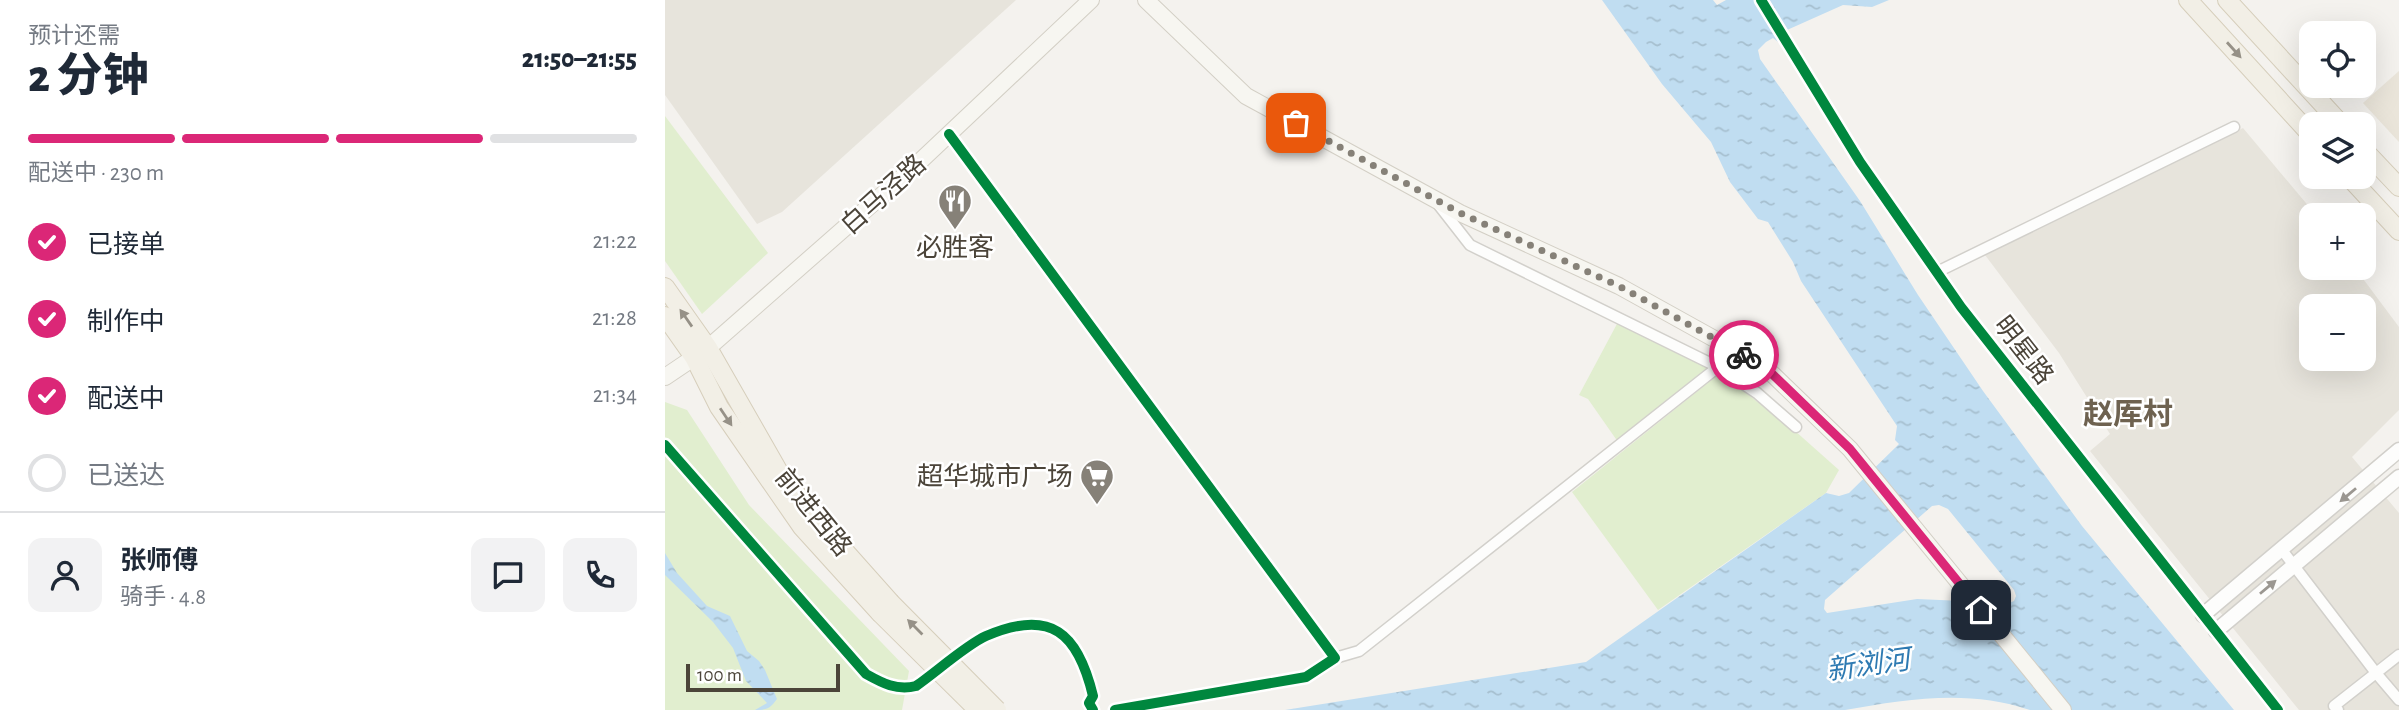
<!DOCTYPE html>
<html lang="zh">
<meta charset="utf-8">
<style>
body{margin:0;font-family:"Alegreya Sans","Noto Sans SC",sans-serif;background:#f2f2f3;color:#1f2937;height:100vh;display:flex;flex-direction:column;font-size:26px;white-space:nowrap}
*{box-sizing:border-box;margin:0}
p{font-size:23px;color:#747a83}
.icon{flex:none;width:38px;height:38px;fill:none;stroke:currentColor;stroke-width:2;stroke-linecap:round;stroke-linejoin:round}
.map{position:relative;flex:1;overflow:hidden}
.sheet{display:flex;flex-direction:column;background:#fff;width:665px}
.sheet>*{flex:none}
.buttons{position:absolute;left:1634px;top:21px;display:grid;gap:14px}
.buttons a{display:grid;place-items:center;width:77px;height:77px;border-radius:14px;background:#fff;box-shadow:0 7px 28px #0002;font-size:35px}
.scale{position:absolute;left:21px;bottom:18px;width:154px;box-sizing:border-box;padding-left:7px;border:4px solid #4b4439;border-top:0;font-size:19px;line-height:24px;white-space:nowrap;color:#4b4439;-webkit-text-stroke:5px #fff;paint-order:stroke}
.pin{position:absolute;display:grid;place-items:center;width:60px;height:60px;color:#fff;margin:-30px;border-radius:14px;box-shadow:0 4px 10px #0006}
.courier{position:absolute;display:grid;place-items:center;width:70px;height:70px;margin:-35px;border:5px solid #db2777;border-radius:50%;background:#fff;color:#222;box-shadow:0 2px 9px #0007}
.headline em{font-style:normal;font-weight:800}
.headline div{display:flex;flex-direction:column-reverse}
.headline{display:flex;align-items:center;justify-content:space-between;height:119px;padding:0 28px}
h1{font-size:46px;font-weight:800;line-height:52px}
.bar{display:grid;grid-template-columns:repeat(4,1fr);gap:10px 7px;align-content:center;height:84px;padding:0 28px}
.bar i{height:9px;border-radius:5px;background:#e0e1e3}
.bar .current{background:#db2777}
.bar p{grid-column:span 4}
.line{display:flex;align-items:center;gap:18px;padding:0 28px;border-top:2px solid #e0e1e3}
.line div{flex:1}
.round{display:grid;place-items:center;flex:none;width:74px;height:74px;border-radius:14px;background:#f2f2f3}
ol{padding:0 28px;list-style:none}
li{display:flex;align-items:center;gap:21px;height:77px}
li p{margin-inline-start:auto}
li .icon{padding:7px;border-radius:50%;background:#db2777;color:#fff;stroke-width:4}
li:last-child{color:#747a83}
li i{width:38px;height:38px;border:4px solid #e0e1e3;border-radius:50%}
main{display:flex;flex:1;min-height:0}
.map>svg:first-child{display:block}
.residential{fill:#e7e4dc;fill-rule:evenodd}
.education{fill:#eae5da}
.green{fill:#e1eecf}
.water{fill:url(#water-ripples);fill-rule:evenodd}
.lines{fill:none;stroke-linecap:round;stroke-linejoin:round}
.minor-casing{stroke:#d2d0cb;stroke-width:13}
.tertiary-casing{stroke:#d2d0cb;stroke-width:17}
.secondary-casing{stroke:#d3cfc5;stroke-width:18}
.primary-casing{stroke:#d6cebb;stroke-width:20}
.minor{stroke:#fdfdfc;stroke-width:10}
.tertiary{stroke:#fdfdfc;stroke-width:14}
.secondary{stroke:#f7f6f1;stroke-width:16}
.primary{stroke:#f2efe6;stroke-width:18}
.primary-bridge-casing{stroke:#d6cebb;stroke-width:20;stroke-linecap:butt}
.primary-bridge{stroke:#f2efe6;stroke-width:18}
.cycleway-casing{stroke:#fff;stroke-width:15}
.cycleway{stroke:#00873e;stroke-width:10}
.oneway{fill:#969187}
.oneway2{fill:#9b9791}
.done{stroke:#868178;stroke-width:7;stroke-dasharray:0 12.6}
.route{stroke:#db2777;stroke-width:9}
.labels{text-anchor:middle;stroke-width:5;stroke-linejoin:round;paint-order:stroke}
.street-label{font-size:26px;fill:#4b4439;stroke:#fff}
.poi-label{font-size:26px;fill:#4b4439;stroke:#fff}
.water-label{font-size:28px;font-style:italic;fill:#2e7ab2;stroke:#fff}
.quarter-label{font-size:30px;font-weight:bold;fill:#6e6250;stroke:#fff}
</style>
<main>
<section class="sheet">
<div class="headline"><div><h1>2 分钟</h1><p>预计还需</p></div><em>21:50–21:55</em></div>
<div class="bar"><i class="current"></i><i class="current"></i><i class="current"></i><i></i><p>配送中 · 230 m</p></div>
<ol>
<li><svg class="icon" aria-label="check" viewBox="0 0 24 24"><path d="M5 12l5 5 9-10"/></svg>已接单<p>21:22</p></li>
<li><svg class="icon" aria-label="check" viewBox="0 0 24 24"><path d="M5 12l5 5 9-10"/></svg>制作中<p>21:28</p></li>
<li><svg class="icon" aria-label="check" viewBox="0 0 24 24"><path d="M5 12l5 5 9-10"/></svg>配送中<p>21:34</p></li>
<li><i></i>已送达</li>
</ol>
<div class="line" style="height:126px"><a class="round"><svg class="icon" aria-label="person" viewBox="0 0 24 24"><circle cx="12" cy="8" r="4"/><path d="M4 21q1-7 8-7t8 7"/></svg></a><div><b>张师傅</b><p>骑手 · 4.8</p></div><a class="round"><svg class="icon" aria-label="chat" viewBox="0 0 24 24"><path d="M4 5h16v11H9l-5 4z"/></svg></a><a class="round"><svg class="icon" aria-label="phone" viewBox="0 0 24 24"><path d="M5 4h4l2 5-3 2q2 4 5 5l2-3 5 2v4C11 20 4 13 5 4z"/></svg></a></div>
</section>
<div class="map">
<svg width="1734" height="710" viewBox="0 0 1734 710">
<defs>
<pattern id="water-ripples" width="26" height="14" patternUnits="userSpaceOnUse" patternTransform="scale(1.75)"><rect width="26" height="14" fill="#c0ddf1"/><path d="M2 4q2-2 4 0t4 0M15 11q2-2 4 0t4 0" fill="none" stroke="#a6bfcf"/></pattern>
</defs>
<rect width="100%" height="100%" fill="#f4f2ee"/>
<!-- residential -->
<g class="residential">
<polygon points="0,0 351,0 117,212 92,224 0,95"/>
<path d="M1578 128 1651 215H1647V268H1690L1734 327V410L1687 457 1734 513V710H1634L1425 451 1445 434 1394 353 1320 255ZM1647 306H1699V359H1647Z"/>
</g>
<!-- education -->
<polygon class="education" points="1734,71 1734,142 1698,103"/>
<!-- green -->
<g class="green">
<polygon points="0,116 103,253 37,314 0,261"/>
<polygon points="953,322 1045,367 953,442 923,399 914,395"/>
<polygon points="1055,373 1129,430 1174,470 1161,493 993,610 907,492"/>
<polygon points="0,402 22,410 84,505 244,671 237,710 0,710"/>
</g>
<!-- water -->
<g class="water">
<path d="M937 0H1048L1052 5 1061 0H1090L1117 45 1108 38 1101 42 1093 50 1095 59 1195 201 1253 295 1318 391 1417 526 1569 710H1365C1303 689 1243 699 1180 710H620L921 662 1161 493 1174 496 1184 493 1234 444 1230 440 1232 426 1136 281 1128 262 1103 222 1093 219 1065 182 1046 142 997 84ZM1274 505 1283 509 1349 590 1351 596 1349 601 1344 603 1252 599 1162 613 1159 609 1160 600 1267 506Z"/>
<polygon points="1104,0 1224,0 1207,7 1178,5 1122,30"/>
<path d="M0 553 12 573 42 606 65 616 82 651 94 661 100 670 112 699C105 709 101 710 90 710L102 703 81 681 68 648 48 622 0 575Z"/>
</g>
<g class="lines">
<!-- minor casing -->
<g class="minor-casing">
<g id="minor">
<polyline points="1096,0 1195,162 1296,307 1613,710"/>
<polyline points="284,134 670,658 641,677 450,710"/>
<polyline points="773,204 805,245 1053,367 1092,393 1131,427"/>
<polyline points="1272,272 1569,127"/>
<path d="M0 445 201 674C217 683 232 691 251 686 270 673 301 645 321 636 386 608 413 633 428 696L424 703 428 710"/>
<polyline points="1617,550 1711,673 1734,700"/>
<polyline points="670,658 694,651 1053,367"/>
<polyline points="1673,710 1669,706 1734,655"/>
</g>
</g>
<!-- tertiary casing -->
<g class="tertiary-casing">
<g id="tertiary">
<polyline points="1538,615 1734,450"/>
<polyline points="1551,631 1734,477"/>
</g>
</g>
<!-- secondary casing -->
<g class="secondary-casing">
<g id="secondary">
<polyline points="481,0 581,96 795,213 954,286 1100,367 1185,449 1398,710"/>
<polyline points="0,377 43,348 249,167 426,0"/>
</g>
</g>
<!-- primary casing -->
<g class="primary-casing">
<g id="primary">
<polyline points="1523,0 1647,136"/>
<polyline points="1562,0 1676,124"/>
<polyline points="1699,150 1734,187"/>
<polyline points="1684,177 1734,231"/>
<polyline points="0,287 43,348 115,474 160,529 225,602"/>
<polyline points="0,316 29,357 54,407 137,527 215,613"/>
</g>
</g>
<!-- minor -->
<use href="#minor" class="minor"/>
<!-- tertiary -->
<use href="#tertiary" class="tertiary"/>
<!-- secondary -->
<use href="#secondary" class="secondary"/>
<!-- primary -->
<use href="#primary" class="primary"/>
<!-- primary-bridge casing -->
<g class="primary-bridge-casing">
<g id="primary-bridge">
<polyline points="225,602 332,710"/>
<polyline points="215,613 313,710"/>
</g>
</g>
<!-- primary-bridge -->
<use href="#primary-bridge" class="primary-bridge"/>
<!-- cycleway casing -->
<g class="cycleway-casing">
<g id="cycleway">
<polyline points="1096,0 1195,162 1296,307 1613,710"/>
<polyline points="284,134 670,658 641,677 450,710"/>
<path d="M0 445 201 674C217 683 232 691 251 686 270 673 301 645 321 636 386 608 413 633 428 696L424 703 428 710"/>
</g>
</g>
<!-- cycleway -->
<use href="#cycleway" class="cycleway"/>
</g>
<!-- one-way arrows -->
<defs><path id="oneway-solid" d="M-6-.8H1V-3.2L6.5 0L1 3.2V.8H-6Z" transform="scale(1.75)"/></defs>
<g class="oneway">
<use href="#oneway-solid" transform="translate(1569 50) rotate(48)"/>
<use href="#oneway-solid" transform="translate(21 318) rotate(-125)"/>
<use href="#oneway-solid" transform="translate(61 417) rotate(56)"/>
<use href="#oneway-solid" transform="translate(250 627) rotate(-135)"/>
</g>
<g class="oneway2">
<use href="#oneway-solid" transform="translate(1683 495) rotate(140)"/>
<use href="#oneway-solid" transform="translate(1603 587) rotate(-40)"/>
</g>
<g class="lines">
<!-- done -->
<polyline class="done" points="631,123 795,213 954,286 1079,355"/>
<!-- route -->
<polyline class="route" points="1079,355 1100,367 1185,449 1316,610"/>
</g>
<!-- icons -->
<defs>
<g id="restaurant-pin" transform="scale(1.75)"><path d="M0 17L-7.5 6A9.5 9.5 0 1 1 7.5 6Z" fill="#868178" stroke="#fff"/><path d="M-5-6h1v4h1v-4h1v4h1v-4h1v5L-1.5 .5V6h-2V.5L-5-1ZM5-6V6H3V1.5H1.5Q1.5-4 5-6Z" fill="#fff"/></g>
<g id="supermarket-pin" transform="scale(1.75)"><path d="M0 17L-7.5 6A9.5 9.5 0 1 1 7.5 6Z" fill="#868178" stroke="#fff"/><path d="M-6-5.5h2.5l.6 2H6L4.5 2H-2.5L-4.4-4H-6ZM-1.5 3.2a1.3 1.3 0 1 0 .1 0ZM3 3.2a1.3 1.3 0 1 0 .1 0Z" fill="#fff"/></g>
</defs>
<g fill-rule="evenodd">
<use href="#restaurant-pin" x="290" y="201"/>
<use href="#supermarket-pin" x="432" y="476"/>
</g>
<g class="labels">
<!-- street labels -->
<g class="street-label">
<text transform="translate(218 194) rotate(-42)" y="9">白马泾路</text>
<text transform="translate(1359 350) rotate(52)" y="9">明星路</text>
<text transform="translate(149 512) rotate(51)" y="9">前进西路</text>
</g>
<!-- poi labels -->
<g class="poi-label">
<text x="290" y="256">必胜客</text>
<text x="408" y="485" text-anchor="end">超华城市广场</text>
</g>
<!-- water labels -->
<g class="water-label">
<text transform="translate(1203 664) rotate(-8)" y="10">新浏河</text>
</g>
<!-- quarter labels -->
<g class="quarter-label">
<text x="1463" y="424">赵厍村</text>
</g>
</g>
</svg>
<div class="buttons">
<a><svg class="icon" aria-label="locate" viewBox="0 0 24 24"><circle cx="12" cy="12" r="6"/><path d="M12 2v4M12 18v4M2 12h4M18 12h4"/></svg></a>
<a><svg class="icon" aria-label="layers" viewBox="0 0 24 24"><path d="M12 4l9 5-9 5-9-5zM3 14l9 5 9-5"/></svg></a>
<a>+</a>
<a>−</a>
</div>
<div class="scale">100 m</div>
<div class="pin" style="left:631px;top:123px;background:#ea580c"><svg class="icon" aria-label="bag" viewBox="0 0 24 24"><path d="M5 8h14l-1 12H6zM9 8a3 3 0 0 1 6 0"/></svg></div>
<div class="pin" style="left:1316px;top:610px;background:#1f2937"><svg class="icon" aria-label="home" viewBox="0 0 24 24"><path d="M3 11l9-7 9 7M6 9v11h12V9"/></svg></div>
<div class="courier" style="left:1079px;top:355px"><svg class="icon" aria-label="bike" viewBox="0 0 24 24"><circle cx="6" cy="16" r="4"/><circle cx="18" cy="16" r="4"/><path d="M6 16l4-8h5l3 8M10 8l3 8H6M13 5h3"/></svg></div>
</div>
</main>
